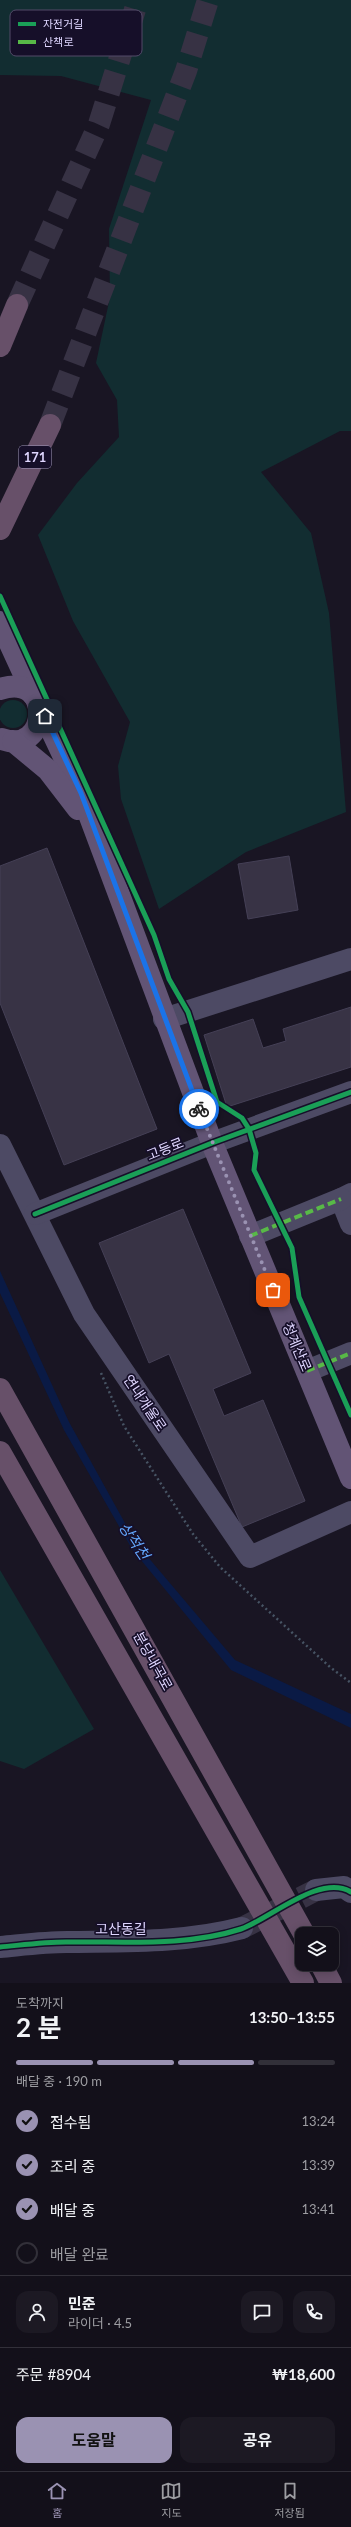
<!DOCTYPE html>
<html lang="ko">
<meta charset="utf-8">
<style>
body{margin:0;font-family:Lato,"Noto Sans KR",sans-serif;background:#1c1923;color:#f1f3f6;height:100vh;display:flex;flex-direction:column;font-size:15px;white-space:nowrap}
*{box-sizing:border-box;margin:0}
p{font-size:13px;color:#9d9da2}
.icon{flex:none;width:22px;height:22px;fill:none;stroke:currentColor;stroke-width:2;stroke-linecap:round;stroke-linejoin:round}
.map{position:relative;height:1983px;overflow:hidden}
.drawer{display:flex;flex-direction:column;background:#13101a;flex:1}
.drawer>*{flex:none}
.tools{position:absolute;left:295px;top:1927px;display:grid;gap:8px}
.tools a{display:grid;place-items:center;width:44px;height:44px;border-radius:8px;background:#13101a;box-shadow:0 2px 10px #0003,0 0 0 1px #323039;font-size:20px}
.pin{position:absolute;display:grid;place-items:center;width:34px;height:34px;color:#fff;margin:-17px;border-radius:8px;box-shadow:0 2px 6px #0006}
.courier{position:absolute;display:grid;place-items:center;width:40px;height:40px;margin:-20px;border:3px solid #1a73e8;border-radius:50%;background:#fff;color:#222;box-shadow:0 1px 5px #0007}
.overview em{font-style:normal;font-weight:700}
.overview div{display:flex;flex-direction:column-reverse}
.overview{display:flex;align-items:center;justify-content:space-between;height:68px;padding:0 16px}
h1{font-size:26px;font-weight:700;line-height:30px}
.bar{display:grid;grid-template-columns:repeat(4,1fr);gap:6px 4px;align-content:center;height:48px;padding:0 16px}
.bar i{height:5px;border-radius:3px;background:#323039}
.bar .current{background:#9a92b2}
.bar p{grid-column:span 4}
.line{display:flex;align-items:center;gap:10px;padding:0 16px;border-top:1px solid #323039}
.line div{flex:1}
.round{display:grid;place-items:center;flex:none;width:42px;height:42px;border-radius:12px;background:#1c1923}
ol{padding:0 16px;list-style:none}
li{display:flex;align-items:center;gap:12px;height:44px}
li p{margin-inline-start:auto}
li .icon{padding:4px;border-radius:50%;background:#9a92b2;color:#111;stroke-width:4}
li:last-child{color:#9d9da2}
li i{width:22px;height:22px;border:2px solid #323039;border-radius:50%}
.primary-button{display:flex;gap:8px;margin-top:auto;padding:8px 16px}
.primary-button a{flex:1;height:46px;border-radius:12px;background:#9a92b2;color:#111;font-size:16px;font-weight:700;line-height:46px;text-align:center}
.primary-button a+a{background:#1c1923;color:#f1f3f6}
.menu{display:flex;justify-content:space-around;align-items:center;height:56px;border-top:1px solid #323039;background:#13101a;font-size:11px;color:#9d9da2}
.menu a{display:grid;justify-items:center;gap:2px}
.menu .current{color:#9a92b2}
.map>svg:first-child{display:block}
.green{fill:#122d31}
.water{fill:#0a1a45}
.building{fill:#383345;stroke:#454056}
.lines{fill:none;stroke-linecap:round;stroke-linejoin:round}
.minor-tunnel{stroke:#373244;stroke-width:22;stroke-dasharray:22 11;stroke-linecap:butt}
.highway-tunnel{stroke:#373244;stroke-width:22;stroke-dasharray:22 11;stroke-linecap:butt}
.path{stroke:#475464;stroke-width:2.5;stroke-dasharray:2 3;stroke-linecap:butt}
.minor{stroke:#4d4a64;stroke-width:22}
.major{stroke:#625475;stroke-width:22}
.highway{stroke:#675069;stroke-width:22}
.quiet{stroke:#58b947;stroke-width:4;stroke-dasharray:8 4;stroke-linecap:butt}
.cycleway-casing{stroke:#160f29;stroke-width:8}
.cycleway{stroke:#1a9f57;stroke-width:5}
.done{stroke:#9a92b2;stroke-width:4;stroke-dasharray:0 7.2}
.route{stroke:#1a73e8;stroke-width:5}
.labels{text-anchor:middle;stroke-width:3.5;stroke-linejoin:round;paint-order:stroke}
.shield{fill:#160f29;stroke:#a39abf;stroke-width:1}
.shield-label{font-size:13px;font-weight:bold;fill:#dfd6ff}
.street-label{font-size:14px;fill:#dfd6ff;stroke:#160f29}
.water-label{font-size:15px;font-style:italic;fill:#64a9ff;stroke:#160f29}
.key{fill:#160f29;stroke:#524b69;stroke-width:1}
.key-label{font-size:11px;fill:#dfd6ff}
</style>
<div class="map">
<svg width="351" height="1983" viewBox="0 0 351 1983">
<rect width="100%" height="100%" fill="#191523"/>
<!-- green -->
<g class="green">
<polygon points="0,0 351,0 351,431 340,431 261,472 311,533 329,613 346,812 246,852 159,909 121,799 118,766 130,722 73,621 38,535 77,483 119,437 117,400 96,363 110,297 109,229 151,100 61,76 0,75"/>
<circle cx="13" cy="714" r="14"/>
<polygon points="0,1570 94,1729 24,1769 0,1761"/>
</g>
<!-- water -->
<polygon class="water" points="0,1271 69,1422 136,1543 235,1660 351,1714 351,1728 231,1670 132,1549 64,1430 0,1293"/>
<!-- building -->
<g class="building">
<polygon points="47,848 157,1129 64,1165 0,1003 0,866"/>
<polygon points="289,856 298,910 248,919 238,864"/>
<polygon points="351,1007 351,1067 227,1107 204,1035 253,1019 263,1048 286,1041 283,1029"/>
<polygon points="183,1209 251,1373 213,1389 224,1416 263,1400 305,1501 242,1527 169,1354 149,1363 99,1243"/>
</g>
<g class="lines">
<!-- minor-tunnel -->
<polyline class="minor-tunnel" points="242,1928 316,1890"/>
<!-- highway-tunnel -->
<g class="highway-tunnel">
<polyline points="17,305 99,124 138,0"/>
<polyline points="50,425 186,71 208,0"/>
</g>
<!-- path -->
<polyline class="path" points="101,1373 124,1426 193,1534 220,1567 330,1667 351,1683"/>
<!-- minor -->
<g class="minor">
<polyline points="164,1019 351,959"/>
<polyline points="0,1145 84,1314 250,1557 351,1512"/>
<polyline points="351,1194 341,1199 351,1224"/>
<polyline points="35,1214 212,1143 351,1092"/>
<polyline points="250,1236 341,1199"/>
<polyline points="307,1371 351,1353"/>
<polyline points="316,1890 344,1887 351,1892"/>
<path d="M0 1947C22 1945 45 1942 67 1942 126 1941 184 1943 242 1928"/>
</g>
<!-- major -->
<g class="major">
<polyline points="0,622 34,696"/>
<path d="M0 689C55 671 49 757 2 739"/>
<polyline points="39,704 81,793 212,1143 351,1478"/>
<polyline points="13,741 48,770 78,809"/>
</g>
<!-- highway -->
<g class="highway">
<polyline points="0,346 17,305"/>
<polyline points="0,529 50,425"/>
<polyline points="0,1389 304,1934"/>
<polyline points="0,1452 303,1983"/>
<polyline points="321,1964 331,1983"/>
</g>
<!-- quiet -->
<g class="quiet">
<polyline points="250,1236 341,1199"/>
<polyline points="307,1371 351,1353"/>
</g>
<!-- cycleway casing -->
<g class="cycleway-casing">
<g id="cycleway">
<polyline points="0,596 154,935 169,979 188,1012 217,1102 242,1118 249,1129 256,1153 254,1170 292,1248 299,1297 351,1415"/>
<polyline points="35,1214 212,1143 351,1092"/>
<path d="M0 1947C22 1945 44 1942 66 1942 124 1941 185 1947 241 1929 270 1919 320 1873 351 1892"/>
</g>
</g>
<!-- cycleway -->
<use href="#cycleway" class="cycleway"/>
</g>
<g class="lines">
<!-- done -->
<polyline class="done" points="199,1109 273,1290"/>
<!-- route -->
<polyline class="route" points="45,716 81,793 199,1109"/>
</g>
<g class="labels">
<!-- shield labels -->
<rect class="shield" x="19" y="446" width="32" height="22" rx="3"/>
<g class="shield-label">
<text x="35" y="462">171</text>
</g>
<!-- street labels -->
<g class="street-label">
<text transform="translate(165 1149) rotate(-22)" y="5">고등로</text>
<text transform="translate(297 1347) rotate(67)" y="5">청계산로</text>
<text transform="translate(145 1403) rotate(56)" y="5">연내개울로</text>
<text transform="translate(153 1661) rotate(61)" y="5">분당내곡로</text>
<text x="121" y="1934">고산동길</text>
</g>
<!-- water labels -->
<g class="water-label">
<text transform="translate(134 1541) rotate(56)" y="5">상적천</text>
</g>
</g>
<!-- legend -->
<rect x="10" y="10" width="132" height="46" rx="6" class="key"/>
<rect x="18" y="22" width="18" height="4" fill="#1a9f57"/>
<rect x="18" y="40" width="18" height="4" fill="#58b947"/>
<g class="key-label">
<text x="43" y="28">자전거길</text>
<text x="43" y="46">산책로</text>
</g>
</svg>
<div class="tools">
<a><svg class="icon" aria-label="layers" viewBox="0 0 24 24"><path d="M12 4l9 5-9 5-9-5zM3 14l9 5 9-5"/></svg></a>
</div>
<div class="pin" style="left:273px;top:1290px;background:#ea580c"><svg class="icon" aria-label="bag" viewBox="0 0 24 24"><path d="M5 8h14l-1 12H6zM9 8a3 3 0 0 1 6 0"/></svg></div>
<div class="pin" style="left:45px;top:716px;background:#1f2937"><svg class="icon" aria-label="home" viewBox="0 0 24 24"><path d="M3 11l9-7 9 7M6 9v11h12V9"/></svg></div>
<div class="courier" style="left:199px;top:1109px"><svg class="icon" aria-label="bike" viewBox="0 0 24 24"><circle cx="6" cy="16" r="4"/><circle cx="18" cy="16" r="4"/><path d="M6 16l4-8h5l3 8M10 8l3 8H6M13 5h3"/></svg></div>
</div>
<section class="drawer">
<div class="overview"><div><h1>2 분</h1><p>도착까지</p></div><em>13:50–13:55</em></div>
<div class="bar"><i class="current"></i><i class="current"></i><i class="current"></i><i></i><p>배달 중 · 190 m</p></div>
<ol>
<li><svg class="icon" aria-label="check" viewBox="0 0 24 24"><path d="M5 12l5 5 9-10"/></svg>접수됨<p>13:24</p></li>
<li><svg class="icon" aria-label="check" viewBox="0 0 24 24"><path d="M5 12l5 5 9-10"/></svg>조리 중<p>13:39</p></li>
<li><svg class="icon" aria-label="check" viewBox="0 0 24 24"><path d="M5 12l5 5 9-10"/></svg>배달 중<p>13:41</p></li>
<li><i></i>배달 완료</li>
</ol>
<div class="line" style="height:72px"><a class="round"><svg class="icon" aria-label="person" viewBox="0 0 24 24"><circle cx="12" cy="8" r="4"/><path d="M4 21q1-7 8-7t8 7"/></svg></a><div><b>민준</b><p>라이더 · 4.5</p></div><a class="round"><svg class="icon" aria-label="chat" viewBox="0 0 24 24"><path d="M4 5h16v11H9l-5 4z"/></svg></a><a class="round"><svg class="icon" aria-label="phone" viewBox="0 0 24 24"><path d="M5 4h4l2 5-3 2q2 4 5 5l2-3 5 2v4C11 20 4 13 5 4z"/></svg></a></div>
<div class="line" style="height:52px"><div>주문 #8904</div><b>₩18,600</b></div>
<div class="primary-button"><a>도움말</a><a>공유</a></div>
</section>
<nav class="menu">
<a class="current"><svg class="icon" aria-label="home" viewBox="0 0 24 24"><path d="M3 11l9-7 9 7M6 9v11h12V9"/></svg>홈</a>
<a><svg class="icon" aria-label="map" viewBox="0 0 24 24"><path d="M3 6l6-2 6 2 6-2v14l-6 2-6-2-6 2zM9 4v14M15 6v14"/></svg>지도</a>
<a><svg class="icon" aria-label="saved" viewBox="0 0 24 24"><path d="M7 4h10v16l-5-4-5 4z"/></svg>저장됨</a>
</nav>
